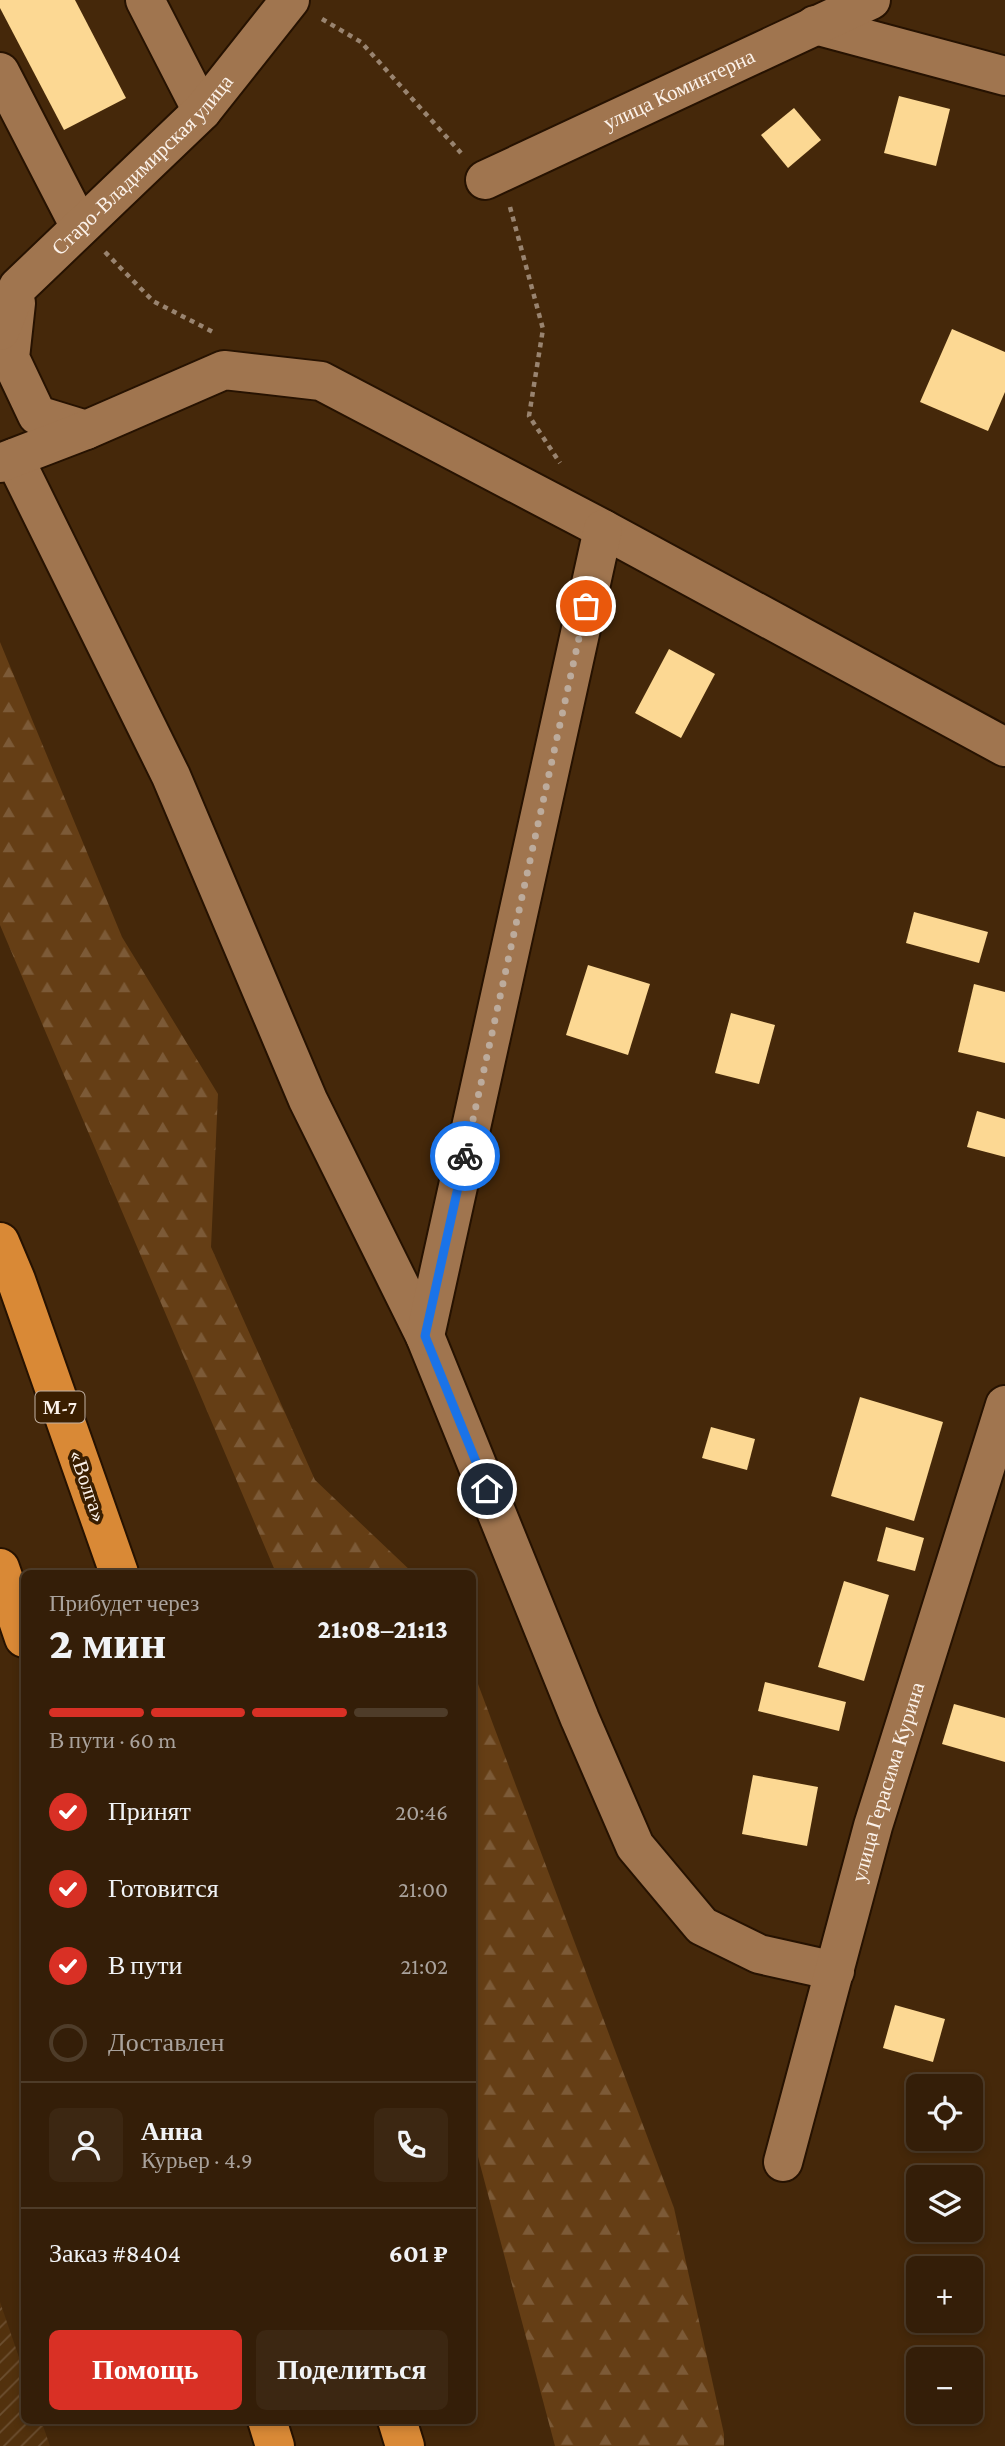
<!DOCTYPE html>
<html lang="ru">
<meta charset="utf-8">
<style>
body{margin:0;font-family:"Crimson Pro",serif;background:#3c2712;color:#f1f3f6;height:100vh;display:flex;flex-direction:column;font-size:26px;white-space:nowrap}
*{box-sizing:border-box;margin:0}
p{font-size:23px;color:#a9a29c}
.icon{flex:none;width:38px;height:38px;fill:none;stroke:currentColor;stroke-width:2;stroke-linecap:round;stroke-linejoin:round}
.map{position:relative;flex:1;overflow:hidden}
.sheet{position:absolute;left:21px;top:1570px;width:455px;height:854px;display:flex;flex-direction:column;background:#341e08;border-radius:10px;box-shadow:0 4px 10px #0003,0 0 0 2px #4e3c29}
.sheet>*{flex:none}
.buttons{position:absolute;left:906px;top:2074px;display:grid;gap:14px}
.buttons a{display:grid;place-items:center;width:77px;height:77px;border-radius:10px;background:#341e08;box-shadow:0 4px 10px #0003,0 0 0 2px #4e3c29;font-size:35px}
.pin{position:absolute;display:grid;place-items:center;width:60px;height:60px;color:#fff;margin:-30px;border:4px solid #fff;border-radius:50%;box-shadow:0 2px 7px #0007}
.courier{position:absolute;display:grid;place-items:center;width:70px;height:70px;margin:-35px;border:5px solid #1a73e8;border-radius:50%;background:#fff;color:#222;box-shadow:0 2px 9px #0007}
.summary em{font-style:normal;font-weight:800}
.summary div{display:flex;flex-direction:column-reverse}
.summary{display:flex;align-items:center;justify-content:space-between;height:119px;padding:0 28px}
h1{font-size:46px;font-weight:800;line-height:52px}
.bar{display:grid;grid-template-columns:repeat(4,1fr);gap:10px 7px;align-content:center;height:84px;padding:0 28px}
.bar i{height:9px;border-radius:5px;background:#4e3c29}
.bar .active{background:#d93025}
.bar p{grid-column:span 4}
.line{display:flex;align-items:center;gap:18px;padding:0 28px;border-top:2px solid #4e3c29}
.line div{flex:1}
.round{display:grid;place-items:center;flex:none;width:74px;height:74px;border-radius:10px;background:#3c2712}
ol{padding:0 28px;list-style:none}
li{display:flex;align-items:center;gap:21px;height:77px}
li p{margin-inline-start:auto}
li .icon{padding:7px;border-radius:50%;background:#d93025;color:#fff;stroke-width:4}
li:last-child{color:#a9a29c}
li i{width:38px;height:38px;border:4px solid #4e3c29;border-radius:50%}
.primary-button{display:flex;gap:14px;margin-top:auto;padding:14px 28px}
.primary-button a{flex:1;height:80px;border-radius:10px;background:#d93025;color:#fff;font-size:28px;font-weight:800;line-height:80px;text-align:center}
.primary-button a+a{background:#3c2712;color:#f1f3f6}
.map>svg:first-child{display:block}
.industrial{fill:url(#industrial-furrows)}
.forest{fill:url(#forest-firs)}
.building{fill:#fcd893}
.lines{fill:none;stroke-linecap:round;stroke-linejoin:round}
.minor-casing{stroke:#261201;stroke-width:42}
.highway-casing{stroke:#261201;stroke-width:42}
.path{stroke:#998470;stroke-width:4.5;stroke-dasharray:5 5;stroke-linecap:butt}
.minor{stroke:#a0754f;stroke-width:38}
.highway{stroke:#d98936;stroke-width:38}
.done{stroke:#bcab9c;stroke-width:7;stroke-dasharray:0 12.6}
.route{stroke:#1a73e8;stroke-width:9}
.labels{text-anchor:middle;stroke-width:7;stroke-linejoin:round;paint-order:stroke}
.shield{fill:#3a1e00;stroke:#c2b2a4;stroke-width:2}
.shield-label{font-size:19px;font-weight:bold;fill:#fcf2ea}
.street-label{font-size:21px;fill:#fcf2ea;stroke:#3a1e00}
</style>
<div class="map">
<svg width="1005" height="2446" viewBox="0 0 1005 2446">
<defs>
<pattern id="industrial-furrows" width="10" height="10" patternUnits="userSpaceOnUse" patternTransform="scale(1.75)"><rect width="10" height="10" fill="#52310d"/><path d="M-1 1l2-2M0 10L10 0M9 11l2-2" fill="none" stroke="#6c4f30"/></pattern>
<pattern id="forest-firs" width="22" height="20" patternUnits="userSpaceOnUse" patternTransform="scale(1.75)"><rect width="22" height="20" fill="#653e15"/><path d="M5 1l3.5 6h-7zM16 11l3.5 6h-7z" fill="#7c5a37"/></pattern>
</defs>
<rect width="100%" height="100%" fill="#45280a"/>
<!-- industrial -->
<polygon class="industrial" points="0,2302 24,2372 24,2420 41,2420 50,2446 0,2446"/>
<!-- forest -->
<g class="forest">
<polygon points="0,642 122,937 218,1094 211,1247 315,1480 413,1573 276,1573 0,925"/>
<polygon points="472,1668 674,2208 724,2434 724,2446 555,2446 473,2138"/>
</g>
<!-- building -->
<g class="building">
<polygon points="0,0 75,0 126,98 64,130 0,8"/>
<polygon points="899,96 950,109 936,166 884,153"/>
<polygon points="794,108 821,140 788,168 761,135"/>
<polygon points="952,329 1005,352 1005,392 988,431 920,402"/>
<polygon points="669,649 715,674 681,738 635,713"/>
<polygon points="914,912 988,932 979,963 906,943"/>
<polygon points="588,965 650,984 628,1055 566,1035"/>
<polygon points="974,984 1005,992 1005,1063 958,1052"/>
<polygon points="731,1013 775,1025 759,1084 715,1073"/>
<polygon points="977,1111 1005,1119 1005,1157 967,1147"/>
<polygon points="860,1397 943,1422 914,1521 831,1496"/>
<polygon points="711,1427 755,1439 747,1470 702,1458"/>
<polygon points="886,1527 924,1538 915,1571 877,1561"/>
<polygon points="844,1581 889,1595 864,1681 818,1667"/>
<polygon points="765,1682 846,1702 839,1731 758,1711"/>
<polygon points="954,1704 1005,1718 1005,1762 942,1744"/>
<polygon points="753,1775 818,1787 807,1846 742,1834"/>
<polygon points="895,2005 945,2019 933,2062 883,2048"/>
</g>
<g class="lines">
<!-- minor casing -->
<g class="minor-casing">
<g id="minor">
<polyline points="145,0 202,111"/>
<polyline points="815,25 1005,76"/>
<polyline points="0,72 80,227"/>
<path id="s1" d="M485 180 871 0"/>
<polyline points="16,303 10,358 37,415 86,430"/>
<path id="s2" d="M0 331 18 287 202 111 290 0"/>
<polyline points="14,458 171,776 308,1100 425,1336 580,1719 635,1846 702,1926 759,1954 835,1971"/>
<polyline points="0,463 86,430 224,370 321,381 603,529 1005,747"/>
<polyline points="425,1336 603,529"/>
<path id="s3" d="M783 2162 873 1826 1005 1405"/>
</g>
</g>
<!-- highway casing -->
<g class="highway-casing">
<g id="highway">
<polyline points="0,1242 16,1280 119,1573"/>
<polyline points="0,1568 24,1638"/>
<polyline points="267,2420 275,2446"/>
<polyline points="397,2420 405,2446"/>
</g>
</g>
<!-- path -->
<g class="path">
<polyline points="322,19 361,42 461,153"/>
<polyline points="510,207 543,329 529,416 560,463"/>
<polyline points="105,252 153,301 215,333"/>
</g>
<!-- minor -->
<use href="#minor" class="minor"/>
<!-- highway -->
<use href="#highway" class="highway"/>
</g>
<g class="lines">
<!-- done -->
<polyline class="done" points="465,1156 586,606"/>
<!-- route -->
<polyline class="route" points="465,1156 425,1336 487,1489"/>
</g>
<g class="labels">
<!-- shield labels -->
<rect class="shield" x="35.5" y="1391.5" width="49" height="31" rx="5"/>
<g class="shield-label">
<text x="60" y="1414">М-7</text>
</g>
<!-- street labels -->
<g class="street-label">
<text dy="7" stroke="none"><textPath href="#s1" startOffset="214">улица Коминтерна</textPath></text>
<text dy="7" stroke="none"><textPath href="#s2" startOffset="222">Старо-Владимирская улица</textPath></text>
<text transform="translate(88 1486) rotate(71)" y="7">«Волга»</text>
<text dy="7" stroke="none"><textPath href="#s3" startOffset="394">улица Герасима Курина</textPath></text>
</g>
</g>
</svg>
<div class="buttons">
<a><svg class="icon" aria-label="locate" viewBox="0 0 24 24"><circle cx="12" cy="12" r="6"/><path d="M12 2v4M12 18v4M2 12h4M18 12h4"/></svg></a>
<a><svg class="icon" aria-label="layers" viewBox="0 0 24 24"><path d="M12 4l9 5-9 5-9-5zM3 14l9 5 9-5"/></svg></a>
<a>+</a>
<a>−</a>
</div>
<div class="pin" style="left:586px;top:606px;background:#ea580c"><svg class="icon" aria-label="bag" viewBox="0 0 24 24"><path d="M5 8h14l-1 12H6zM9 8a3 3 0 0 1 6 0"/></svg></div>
<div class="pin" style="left:487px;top:1489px;background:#1f2937"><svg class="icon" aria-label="home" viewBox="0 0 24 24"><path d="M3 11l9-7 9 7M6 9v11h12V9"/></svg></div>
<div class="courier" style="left:465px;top:1156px"><svg class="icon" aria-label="bike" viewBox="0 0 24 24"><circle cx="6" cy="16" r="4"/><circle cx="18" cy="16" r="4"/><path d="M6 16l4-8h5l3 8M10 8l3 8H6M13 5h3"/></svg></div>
<section class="sheet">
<div class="summary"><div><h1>2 мин</h1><p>Прибудет через</p></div><em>21:08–21:13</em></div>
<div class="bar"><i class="active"></i><i class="active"></i><i class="active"></i><i></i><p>В пути · 60 m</p></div>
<ol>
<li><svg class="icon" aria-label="check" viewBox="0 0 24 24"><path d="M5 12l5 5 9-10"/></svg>Принят<p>20:46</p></li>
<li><svg class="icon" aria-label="check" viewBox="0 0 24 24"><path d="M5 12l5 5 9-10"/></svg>Готовится<p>21:00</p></li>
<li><svg class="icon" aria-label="check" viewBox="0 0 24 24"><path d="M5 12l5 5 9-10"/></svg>В пути<p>21:02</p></li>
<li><i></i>Доставлен</li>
</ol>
<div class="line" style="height:126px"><a class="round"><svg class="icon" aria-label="person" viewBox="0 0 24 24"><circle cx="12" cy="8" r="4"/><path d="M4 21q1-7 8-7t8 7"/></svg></a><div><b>Анна</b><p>Курьер · 4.9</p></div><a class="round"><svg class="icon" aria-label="phone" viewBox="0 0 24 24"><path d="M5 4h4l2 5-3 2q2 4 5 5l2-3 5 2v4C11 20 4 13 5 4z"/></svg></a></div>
<div class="line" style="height:91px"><div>Заказ #8404</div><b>601 ₽</b></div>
<div class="primary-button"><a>Помощь</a><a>Поделиться</a></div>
</section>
</div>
